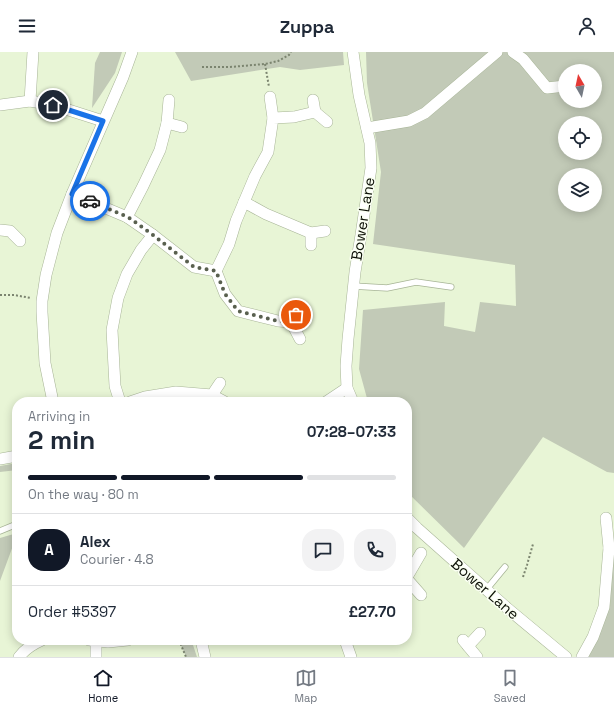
<!DOCTYPE html>
<meta charset="utf-8">
<style>
body{margin:0;font-family:"Space Grotesk",sans-serif;background:#f2f2f3;color:#1f2937;height:100vh;display:flex;flex-direction:column;font-size:15px;white-space:nowrap}
*{box-sizing:border-box;margin:0}
p{font-size:13px;color:#747a83}
.icon{flex:none;width:22px;height:22px;fill:none;stroke:currentColor;stroke-width:2;stroke-linecap:round;stroke-linejoin:round}
.map{position:relative;flex:1;overflow:hidden}
.drawer{position:absolute;left:12px;top:345px;width:400px;height:248px;display:flex;flex-direction:column;background:#fff;border-radius:16px;box-shadow:0 2px 10px #0003}
.drawer>*{flex:none}
.needle{width:26px;rotate:351deg}
.tools{position:absolute;left:558px;top:12px;display:grid;gap:8px}
.tools a{display:grid;place-items:center;width:44px;height:44px;border-radius:50%;background:#fff;box-shadow:0 2px 10px #0003;font-size:20px}
.pin{position:absolute;display:grid;place-items:center;width:34px;height:34px;color:#fff;margin:-17px;border:2px solid #fff;border-radius:50%;box-shadow:0 1px 4px #0007}
.courier{position:absolute;display:grid;place-items:center;width:40px;height:40px;margin:-20px;border:3px solid #1a73e8;border-radius:50%;background:#fff;color:#222;box-shadow:0 1px 5px #0007}
.summary em{font-style:normal;font-weight:700}
.summary div{display:flex;flex-direction:column-reverse}
.summary{display:flex;align-items:center;justify-content:space-between;height:68px;padding:0 16px}
h1{font-size:26px;font-weight:700;line-height:30px}
.bar{display:grid;grid-template-columns:repeat(4,1fr);gap:6px 4px;align-content:center;height:48px;padding:0 16px}
.bar i{height:5px;border-radius:3px;background:#e0e1e3}
.bar .current{background:#111827}
.bar p{grid-column:span 4}
.line{display:flex;align-items:center;gap:10px;padding:0 16px;border-top:1px solid #e0e1e3}
.line div{flex:1}
.round{display:grid;place-items:center;flex:none;width:42px;height:42px;border-radius:16px;background:#f2f2f3}
header{display:flex;justify-content:space-between;align-items:center;height:52px;padding:0 16px;background:#fff;font-size:18px;font-weight:700}
.tabs{display:flex;justify-content:space-around;align-items:center;height:56px;border-top:1px solid #e0e1e3;background:#fff;font-size:11px;color:#747a83}
.tabs a{display:grid;justify-items:center;gap:2px}
.tabs .current{color:#111827}
.map>svg:first-child{display:block}
.green{fill:#c2cab7;fill-rule:evenodd}
.lines{fill:none;stroke-linecap:round;stroke-linejoin:round}
.lane-casing{stroke:#a7b496;stroke-width:7}
.street-casing{stroke:#a7b496;stroke-width:12}
.path{stroke:#7b846f;stroke-width:2;stroke-dasharray:2 2;stroke-linecap:butt}
.lane{stroke:#fff;stroke-width:5.5}
.street{stroke:#fff;stroke-width:11}
.done{stroke:#59604f;stroke-width:4;stroke-dasharray:0 7.2}
.route{stroke:#1a73e8;stroke-width:5}
.labels{text-anchor:middle;stroke-width:3;stroke-linejoin:round;paint-order:stroke}
.street-label{font-size:15px;fill:#0c1006;stroke:#fafff2}
</style>
<header><svg class="icon" aria-label="menu" viewBox="0 0 24 24"><path d="M4 6h16M4 12h16M4 18h16"/></svg>Zuppa<svg class="icon" aria-label="person" viewBox="0 0 24 24"><circle cx="12" cy="8" r="4"/><path d="M4 21q1-7 8-7t8 7"/></svg></header>
<div class="map">
<svg width="614" height="605" viewBox="0 0 614 605">
<rect width="100%" height="100%" fill="#e8f5d6"/>
<!-- green -->
<g class="green">
<polygon points="100,0 122,0 115,21 92,56 95,11"/>
<polygon points="175,0 343,0 344,13 300,18 280,15 191,29"/>
<path d="M366 0H614V421L607 420 543 385 464 496 407 440V350H368L359 317 363 258 445 250 444 274 475 280 480 250 516 254 515 213 373 192 381 120 367 31ZM565 19H595V49H565ZM565 71H595V101H565ZM565 123H595V153H565Z"/>
<polygon points="17,411 17,418 0,420 0,414"/>
<polygon points="17,481 17,490 14,491 0,529 0,486"/>
<polygon points="613,503 614,503 614,605 588,605 610,554"/>
<polygon points="179,588 190,588 193,593 197,605 186,605"/>
</g>
<g class="lines">
<!-- lane casing -->
<g class="lane-casing">
<g id="lane">
<polyline points="353,234 387,236 416,230 451,235"/>
<polyline points="0,479 17,472"/>
<polyline points="486,538 505,515"/>
</g>
</g>
<!-- street casing -->
<g class="street-casing">
<g id="street">
<polyline points="513,0 523,7 547,36 565,34"/>
<polyline points="270,45 273,66"/>
<polyline points="313,48 315,60"/>
<polyline points="30,49 33,0"/>
<polyline points="0,53 30,49 53,53 103,69"/>
<polyline points="167,71 169,48"/>
<polyline points="367,76 409,69 425,61 497,0"/>
<polyline points="72,142 127,165 153,183 194,215 216,219 229,192 236,169 255,124 268,100 273,66 294,65 315,60 327,70"/>
<polyline points="244,150 266,162 311,181 325,179"/>
<polyline points="127,165 143,134 160,98 167,71 182,75"/>
<polyline points="0,178 10,179 20,189"/>
<polyline points="311,193 311,181"/>
<polyline points="216,219 225,242 238,259 278,269 291,270 302,256"/>
<polyline points="291,270 300,287"/>
<polyline points="212,343 225,350"/>
<polyline points="53,350 45,311 42,260 42,249 46,223 57,181 72,142 123,25 132,0"/>
<polyline points="120,350 115,334 112,278 118,246 127,222 141,198 153,183"/>
<polyline points="130,350 145,345 176,340 212,343 220,331"/>
<polyline points="326,350 347,336"/>
<polyline points="353,350 347,336 346,314 348,287 355,220 361,183 371,116 370,91 359,43 353,0"/>
<polyline points="0,407 17,404"/>
<polyline points="407,466 417,476 507,556 566,605"/>
<polyline points="606,466 609,496"/>
<polyline points="407,525 421,501"/>
<polyline points="407,527 421,543"/>
<polyline points="89,588 108,590 128,588"/>
<polyline points="201,588 205,605"/>
<polyline points="345,588 351,605"/>
<polyline points="463,588 477,605"/>
<polyline points="468,594 480,581"/>
<path d="M19 605C25 597 33 592 42 588"/>
<polyline points="96,605 96,589"/>
<polyline points="582,605 593,585 604,555 609,496 614,497"/>
</g>
</g>
<!-- path -->
<g class="path">
<polyline points="265,12 269,35"/>
<polyline points="202,15 230,15 265,12 278,9 289,3 291,0"/>
<polyline points="0,243 14,243 31,246"/>
<polyline points="523,525 527,513 533,492"/>
<polyline points="179,588 186,605"/>
</g>
<!-- lane -->
<use href="#lane" class="lane"/>
<!-- street -->
<use href="#street" class="street"/>
</g>
<g class="lines">
<!-- done -->
<polyline class="done" points="90,149 128,165 153,183 194,215 216,219 225,242 238,259 278,269 290,270 296,263"/>
<!-- route -->
<polyline class="route" points="53,53 103,69 72,142 90,149"/>
</g>
<g class="labels">
<!-- street labels -->
<g class="street-label">
<text transform="translate(363 167) rotate(-81)" y="5">Bower Lane</text>
<text transform="translate(485 537) rotate(41)" y="5">Bower Lane</text>
</g>
</g>
</svg>
<div class="tools">
<a><svg class="needle" viewBox="-14 -14 28 28"><path d="M0-13l5 13h-10z" fill="#e53935"/><path d="M0 13l5-13h-10z" fill="#747a83"/></svg></a>
<a><svg class="icon" aria-label="locate" viewBox="0 0 24 24"><circle cx="12" cy="12" r="6"/><path d="M12 2v4M12 18v4M2 12h4M18 12h4"/></svg></a>
<a><svg class="icon" aria-label="layers" viewBox="0 0 24 24"><path d="M12 4l9 5-9 5-9-5zM3 14l9 5 9-5"/></svg></a>
</div>
<div class="pin" style="left:296px;top:263px;background:#ea580c"><svg class="icon" aria-label="bag" viewBox="0 0 24 24"><path d="M5 8h14l-1 12H6zM9 8a3 3 0 0 1 6 0"/></svg></div>
<div class="pin" style="left:53px;top:53px;background:#1f2937"><svg class="icon" aria-label="home" viewBox="0 0 24 24"><path d="M3 11l9-7 9 7M6 9v11h12V9"/></svg></div>
<div class="courier" style="left:90px;top:149px"><svg class="icon" aria-label="car" viewBox="0 0 24 24"><path d="M5 17H2v-5l4-1 3-4h7l3 4 3 1v5h-3M9 17h6M6 11h13"/><circle cx="7" cy="17" r="2"/><circle cx="17" cy="17" r="2"/></svg></div>
<section class="drawer">
<div class="summary"><div><h1>2 min</h1><p>Arriving in</p></div><em>07:28–07:33</em></div>
<div class="bar"><i class="current"></i><i class="current"></i><i class="current"></i><i></i><p>On the way · 80 m</p></div>
<div class="line" style="height:72px"><b class="round" style="background:#111827;color:#fff">A</b><div><b>Alex</b><p>Courier · 4.8</p></div><a class="round"><svg class="icon" aria-label="chat" viewBox="0 0 24 24"><path d="M4 5h16v11H9l-5 4z"/></svg></a><a class="round"><svg class="icon" aria-label="phone" viewBox="0 0 24 24"><path d="M5 4h4l2 5-3 2q2 4 5 5l2-3 5 2v4C11 20 4 13 5 4z"/></svg></a></div>
<div class="line" style="height:52px"><div>Order #5397</div><b>£27.70</b></div>
</section>
</div>
<nav class="tabs">
<a class="current"><svg class="icon" aria-label="home" viewBox="0 0 24 24"><path d="M3 11l9-7 9 7M6 9v11h12V9"/></svg>Home</a>
<a><svg class="icon" aria-label="map" viewBox="0 0 24 24"><path d="M3 6l6-2 6 2 6-2v14l-6 2-6-2-6 2zM9 4v14M15 6v14"/></svg>Map</a>
<a><svg class="icon" aria-label="saved" viewBox="0 0 24 24"><path d="M7 4h10v16l-5-4-5 4z"/></svg>Saved</a>
</nav>
